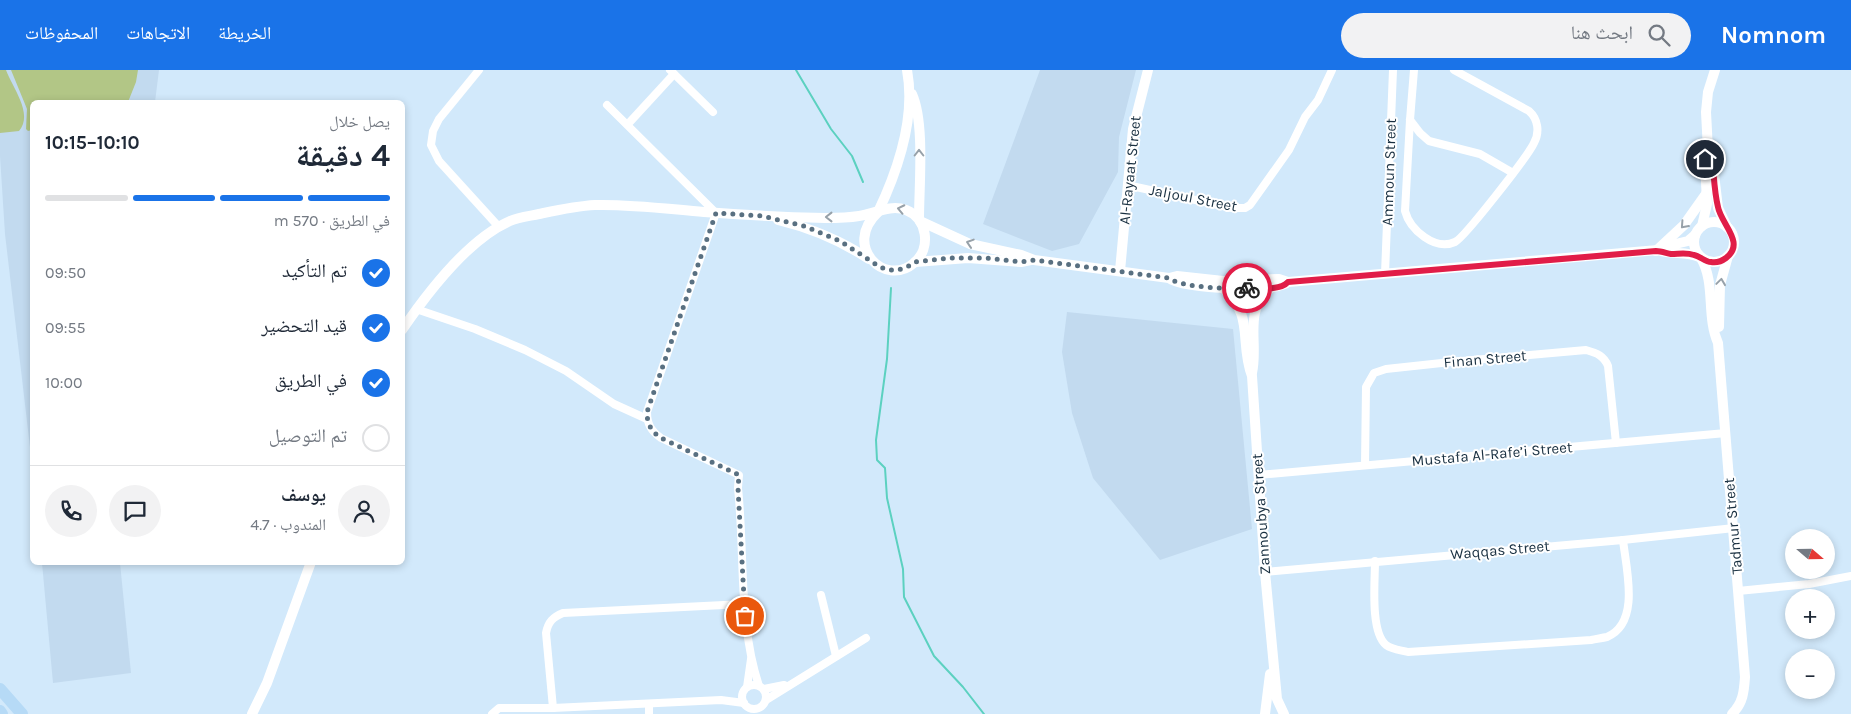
<!DOCTYPE html>
<html lang="ar">
<meta charset="utf-8">
<style>
body{margin:0;font-family:Karla,"Noto Naskh Arabic",sans-serif;background:#f2f2f3;color:#1f2937;direction:rtl;height:100vh;display:flex;flex-direction:column;font-size:19px;white-space:nowrap}
*{box-sizing:border-box;margin:0}
p{font-size:16px;color:#747a83}
.icon{flex:none;width:28px;height:28px;fill:none;stroke:currentColor;stroke-width:2;stroke-linecap:round;stroke-linejoin:round}
.map{position:relative;flex:1;overflow:hidden;direction:ltr}
.side{position:absolute;left:30px;top:30px;width:375px;height:465px;display:flex;flex-direction:column;background:#fff;border-radius:8px;box-shadow:0 2px 8px #0003;direction:rtl}
.side>*{flex:none}
.needle{width:32px;rotate:110deg}
.fabs{position:absolute;left:1785px;top:459px;display:grid;gap:10px}
.fabs a{display:grid;place-items:center;width:50px;height:50px;border-radius:50%;background:#fff;box-shadow:0 2px 8px #0003;font-size:25px}
.pin{position:absolute;display:grid;place-items:center;width:42px;height:42px;color:#fff;margin:-21px;border:2px solid #fff;border-radius:50%;box-shadow:0 1px 5px #0007}
.courier{position:absolute;display:grid;place-items:center;width:50px;height:50px;margin:-25px;border:4px solid #e11d48;border-radius:50%;background:#fff;color:#222;box-shadow:0 1px 6px #0007}
.summary em{font-style:normal;font-weight:700}
.summary div{display:flex;flex-direction:column-reverse}
.summary{display:flex;align-items:center;justify-content:space-between;height:85px;padding:0 15px}
h1{font-size:32px;font-weight:700;line-height:38px}
.bar{display:grid;grid-template-columns:repeat(4,1fr);gap:8px 5px;align-content:center;height:60px;padding:0 15px}
.bar i{height:6px;border-radius:4px;background:#e0e1e3}
.bar .selected{background:#1a73e8}
.bar p{grid-column:span 4}
.line{display:flex;align-items:center;gap:12px;padding:0 15px;border-top:1px solid #e0e1e3}
.line div{flex:1}
.round{display:grid;place-items:center;flex:none;width:52px;height:52px;border-radius:26px;background:#f2f2f3}
ol{padding:0 15px;list-style:none}
li{display:flex;align-items:center;gap:15px;height:55px}
li p{margin-inline-start:auto}
li .icon{padding:5px;border-radius:50%;background:#1a73e8;color:#fff;stroke-width:4}
li:last-child{color:#747a83}
li i{width:28px;height:28px;border:2px solid #e0e1e3;border-radius:50%}
header{display:flex;align-items:center;gap:30px;box-sizing:border-box;height:70px;padding:0 25px;background:#1a73e8;color:#fff}
header strong{font-size:24px}
nav{display:flex;gap:28px;margin-inline-start:auto;font-size:18px}
.search{width:350px;height:45px;background:#f2f2f3;display:flex;align-items:center;gap:12px;box-sizing:border-box;padding:0 18px;border-radius:28px;color:#747a83;font-size:19px}
.map>svg:first-child{display:block}
.built{fill:#c2daef}
.green{fill:#b2c686}
.lines{fill:none;stroke-linecap:round;stroke-linejoin:round}
.stream{stroke:#5cd1c0;stroke-width:2}
.minor{stroke:#fff;stroke-width:8}
.tertiary{stroke:#fff;stroke-width:10}
.primary{stroke:#b6daf6;stroke-width:12}
.oneway{stroke:#97a1a9}
.done{stroke:#597081;stroke-width:5;stroke-dasharray:0 9}
.route{stroke:#e11d48;stroke-width:6}
.labels{text-anchor:middle;stroke-width:4;stroke-linejoin:round;paint-order:stroke}
.street-label{font-size:15px;fill:#182f40;stroke:#fff}
</style>
<header>
<strong>Nomnom</strong>
<div class="search"><svg class="icon" aria-label="search" viewBox="0 0 24 24"><circle cx="10" cy="10" r="6"/><path d="M15 15l6 6"/></svg>ابحث هنا</div>
<nav><a>الخريطة</a><a>الاتجاهات</a><a>المحفوظات</a></nav>
</header>
<div class="map">
<svg width="1851" height="644" viewBox="0 0 1851 644">
<rect width="100%" height="100%" fill="#d2e9fb"/>
<!-- built -->
<g class="built">
<polygon points="0,0 159,0 155,32 32,32 32,394 5,164 0,86"/>
<polygon points="1040,0 1136,0 1119,67 1118,102 1079,174 1052,181 983,154"/>
<polygon points="1067,242 1233,259 1252,459 1160,490 1093,408 1072,343 1062,282"/>
<polygon points="42,493 120,493 131,603 53,613"/>
</g>
<!-- green -->
<g class="green">
<path d="M0 0H6C12 17 34 44 19 61L0 63Z"/>
<polygon points="11,0 138,0 136,12 128,32 32,32 32,60 28,61 26,59 27,39"/>
</g>
<g class="lines">
<!-- stream -->
<g class="stream">
<polyline points="796,0 831,59 852,86 863,112"/>
<polyline points="891,218 887,289 876,370 877,390 885,398 887,428 903,499 904,527 934,586 963,617 984,644"/>
</g>
<!-- minor -->
<g class="minor">
<polyline points="479,0 439,49 433,61 431,75 439,91 499,157"/>
<polyline points="670,0 713,42"/>
<path d="M1414 0 1410 50 1405 141C1410 160 1435 181 1455 172 1464 168 1528 86 1534 73 1540 62 1538 49 1529 41L1454 0"/>
<path d="M607 35 716 143 647 342C647 354 651 361 661 368L739 405 738 418C745 484 738 552 759 616"/>
<polyline points="1410,50 1420,63 1429,71 1480,84 1513,103"/>
<polyline points="628,54 674,4"/>
<polyline points="1127,115 1232,138 1245,138 1250,135 1289,80 1305,47 1318,30 1332,0"/>
<polyline points="1385,204 1393,0"/>
<polyline points="416,239 475,259 525,280 566,301 614,334 647,349"/>
<path d="M1365 395 1366 317 1374 303 1386 299 1451 292 1586 280C1597 283 1604 286 1608 296L1616 373"/>
<polyline points="1258,405 1726,363"/>
<path d="M1375 491C1375 511 1370 562 1386 575 1393 580 1401 580 1408 582L1591 570C1596 569 1602 568 1607 567 1641 553 1626 498 1623 470"/>
<polyline points="1265,502 1623,470 1734,458"/>
<polyline points="1738,521 1809,514 1851,506"/>
<polyline points="821,525 836,586"/>
<circle cx="754" cy="627" r="12"/>
<polyline points="747,617 751,589"/>
<polyline points="764,619 784,615"/>
<polyline points="766,630 866,568"/>
<polyline points="649,634 649,644"/>
<path d="M553 638 546 563C548 552 553 547 563 543L744 534"/>
<polyline points="492,644 499,638 553,638 721,630 744,633"/>
</g>
<!-- tertiary -->
<g class="tertiary">
<path d="M912 24C925 53 919 116 919 149"/>
<polyline points="1708,80 1712,87 1718,138 1727,157"/>
<path d="M878 142C898 100 916 48 907 0"/>
<path d="M778 150C811 158 840 170 869 189"/>
<path d="M920 151 970 174 1021 185 1034 190 1169 208C1181 219 1278 223 1288 212"/>
<circle cx="1714" cy="172" r="20"/>
<polyline points="1702,156 1707,134 1705,89 1708,80 1706,42 1708,22 1715,0"/>
<polyline points="1663,177 1688,171 1695,165"/>
<polyline points="1656,181 1684,155 1706,124"/>
<path d="M1701 188C1716 214 1706 246 1718 273L1745 607C1744 622 1743 633 1732 644"/>
<polyline points="915,192 968,188 1021,192 1031,190"/>
<polyline points="1120,201 1133,59 1148,0"/>
<path d="M1169 208 1177 206 1223 211 1279 209 1288 212 1658 180C1672 185 1686 181 1699 187"/>
<path d="M1223 218C1255 246 1239 272 1252 306L1265 502 1277 629 1284 644"/>
<polyline points="1719,257 1720,215 1728,186"/>
<path d="M402 260C428 222 468 169 510 151 519 147 530 146 539 144 558 140 576 136 595 135 631 134 668 139 704 142 744 145 785 147 825 148 836 148 847 148 859 146 874 144 890 134 906 140 927 148 932 178 914 193 885 218 842 176 878 142"/>
<path d="M1252 303C1259 271 1242 240 1272 217"/>
<polyline points="252,644 267,613 311,492"/>
<polyline points="1265,644 1270,604"/>
</g>
<!-- primary -->
<g class="primary">
<polyline points="0,619 22,644"/>
<polyline points="0,641 2,644"/>
</g>
</g>
<!-- one-way arrows -->
<defs><path id="oneway-chevron" d="M-2-3.5L2.5 0L-2 3.5" fill="none" stroke-width="1.6" stroke-linecap="round" stroke-linejoin="round" transform="scale(1.25)"/></defs>
<g class="oneway">
<use href="#oneway-chevron" transform="translate(919 83) rotate(-90)"/>
<use href="#oneway-chevron" transform="translate(901 139) rotate(-168)"/>
<use href="#oneway-chevron" transform="translate(829 147) rotate(-180)"/>
<use href="#oneway-chevron" transform="translate(1684 155) rotate(132)"/>
<use href="#oneway-chevron" transform="translate(970 173) rotate(-162)"/>
<use href="#oneway-chevron" transform="translate(1721 212) rotate(-82)"/>
</g>
<g class="lines">
<!-- done -->
<path class="done" d="M745 546 738 418 739 405 661 368C651 361 647 354 647 342L716 143 762 146 804 156 840 171 880 197 889 200H898L907 197 915 192 950 188H986L1021 192 1034 190 1169 208C1181 218 1231 219 1247 218"/>
<!-- route -->
<path class="route" d="M1247 218C1259 218 1280 221 1288 212L1656 181C1661 181 1666 183 1671 184 1679 184 1686 182 1694 185 1700 186 1705 192 1711 192 1717 193 1722 191 1726 188 1746 173 1721 154 1718 137 1714 121 1714 104 1712 87L1708 80 1705 89"/>
</g>
<g class="labels">
<!-- street labels -->
<g class="street-label">
<text transform="translate(1130 100) rotate(-84)" y="5">Al-Rayaat Street</text>
<text transform="translate(1389 102) rotate(-88)" y="5">Ammoun Street</text>
<text transform="translate(1193 128) rotate(11)" y="5">Jaljoul Street</text>
<text transform="translate(1485 289) rotate(-5)" y="5">Finan Street</text>
<text transform="translate(1492 384) rotate(-5)" y="5">Mustafa Al-Rafe’i Street</text>
<text transform="translate(1261 444) rotate(-94)" y="5">Zannoubya Street</text>
<text transform="translate(1733 456) rotate(-95)" y="5">Tadmur Street</text>
<text transform="translate(1500 480) rotate(-5)" y="5">Waqqas Street</text>
</g>
</g>
</svg>
<div class="fabs">
<a><svg class="needle" viewBox="-14 -14 28 28"><path d="M0-13l5 13h-10z" fill="#e53935"/><path d="M0 13l5-13h-10z" fill="#747a83"/></svg></a>
<a>+</a>
<a>−</a>
</div>
<div class="pin" style="left:745px;top:546px;background:#ea580c"><svg class="icon" aria-label="bag" viewBox="0 0 24 24"><path d="M5 8h14l-1 12H6zM9 8a3 3 0 0 1 6 0"/></svg></div>
<div class="pin" style="left:1705px;top:89px;background:#1f2937"><svg class="icon" aria-label="home" viewBox="0 0 24 24"><path d="M3 11l9-7 9 7M6 9v11h12V9"/></svg></div>
<div class="courier" style="left:1247px;top:218px"><svg class="icon" aria-label="bike" viewBox="0 0 24 24"><circle cx="6" cy="16" r="4"/><circle cx="18" cy="16" r="4"/><path d="M6 16l4-8h5l3 8M10 8l3 8H6M13 5h3"/></svg></div>
<section class="side">
<div class="summary"><div><h1>4 دقيقة</h1><p>يصل خلال</p></div><em>10:10–10:15</em></div>
<div class="bar"><i class="selected"></i><i class="selected"></i><i class="selected"></i><i></i><p>في الطريق · 570 m</p></div>
<ol>
<li><svg class="icon" aria-label="check" viewBox="0 0 24 24"><path d="M5 12l5 5 9-10"/></svg>تم التأكيد<p>09:50</p></li>
<li><svg class="icon" aria-label="check" viewBox="0 0 24 24"><path d="M5 12l5 5 9-10"/></svg>قيد التحضير<p>09:55</p></li>
<li><svg class="icon" aria-label="check" viewBox="0 0 24 24"><path d="M5 12l5 5 9-10"/></svg>في الطريق<p>10:00</p></li>
<li><i></i>تم التوصيل</li>
</ol>
<div class="line" style="height:90px"><a class="round"><svg class="icon" aria-label="person" viewBox="0 0 24 24"><circle cx="12" cy="8" r="4"/><path d="M4 21q1-7 8-7t8 7"/></svg></a><div><b>يوسف</b><p>المندوب · 4.7</p></div><a class="round"><svg class="icon" aria-label="chat" viewBox="0 0 24 24"><path d="M4 5h16v11H9l-5 4z"/></svg></a><a class="round"><svg class="icon" aria-label="phone" viewBox="0 0 24 24"><path d="M5 4h4l2 5-3 2q2 4 5 5l2-3 5 2v4C11 20 4 13 5 4z"/></svg></a></div>
</section>
</div>
